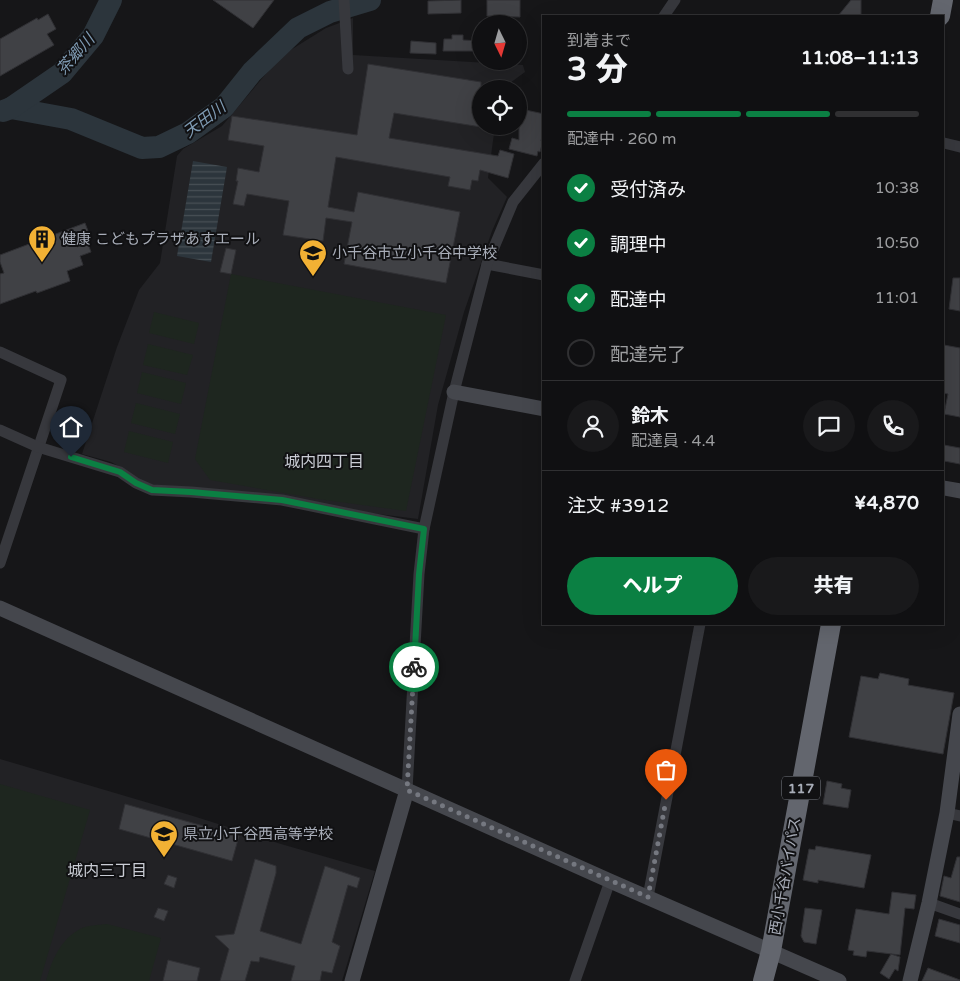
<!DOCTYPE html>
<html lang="ja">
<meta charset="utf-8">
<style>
body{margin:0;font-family:"Varela Round","Noto Sans JP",sans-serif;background:#19191b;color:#f1f3f6;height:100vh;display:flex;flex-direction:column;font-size:19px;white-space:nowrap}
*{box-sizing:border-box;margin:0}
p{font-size:16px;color:#9c9d9f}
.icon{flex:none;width:28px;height:28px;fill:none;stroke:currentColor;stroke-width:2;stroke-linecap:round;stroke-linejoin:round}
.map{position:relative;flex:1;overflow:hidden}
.side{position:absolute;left:542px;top:15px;width:402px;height:610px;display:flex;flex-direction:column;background:#101012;border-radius:0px;box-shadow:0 5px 20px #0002,0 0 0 1px #303032}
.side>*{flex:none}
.needle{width:32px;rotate:175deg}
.tools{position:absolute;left:472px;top:15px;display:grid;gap:10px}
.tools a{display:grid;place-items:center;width:55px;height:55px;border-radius:50%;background:#101012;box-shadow:0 5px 20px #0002,0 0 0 1px #303032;font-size:25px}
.pin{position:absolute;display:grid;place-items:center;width:42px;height:42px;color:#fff;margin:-51px -21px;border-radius:50% 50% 50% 0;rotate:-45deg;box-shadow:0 0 5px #0007}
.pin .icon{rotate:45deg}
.courier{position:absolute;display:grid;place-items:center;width:50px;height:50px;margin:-25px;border:4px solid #0b8043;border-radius:50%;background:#fff;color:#222;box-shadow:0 1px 6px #0007}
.head em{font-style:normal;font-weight:800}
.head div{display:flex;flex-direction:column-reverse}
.head{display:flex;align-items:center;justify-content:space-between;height:85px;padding:0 25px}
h1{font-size:32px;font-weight:800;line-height:38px}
.bar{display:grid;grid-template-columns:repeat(4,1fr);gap:8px 5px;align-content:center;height:60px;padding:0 25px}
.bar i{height:6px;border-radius:4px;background:#303032}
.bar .current{background:#0b8043}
.bar p{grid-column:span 4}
.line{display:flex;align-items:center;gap:12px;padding:0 25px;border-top:1px solid #303032}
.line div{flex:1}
.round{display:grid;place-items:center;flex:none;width:52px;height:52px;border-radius:26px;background:#19191b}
ol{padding:0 25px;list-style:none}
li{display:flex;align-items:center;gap:15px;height:55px}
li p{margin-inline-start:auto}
li .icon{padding:5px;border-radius:50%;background:#0b8043;color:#fff;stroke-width:4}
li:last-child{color:#9c9d9f}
li i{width:28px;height:28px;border:2px solid #303032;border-radius:50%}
.primary-button{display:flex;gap:10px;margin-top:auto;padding:10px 25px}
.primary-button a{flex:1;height:58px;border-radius:30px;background:#0b8043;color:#fff;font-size:20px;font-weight:800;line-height:58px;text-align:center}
.primary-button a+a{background:#19191b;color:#f1f3f6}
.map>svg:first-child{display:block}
.built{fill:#222225}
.pitch{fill:#1e261f}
.water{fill:url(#water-rules)}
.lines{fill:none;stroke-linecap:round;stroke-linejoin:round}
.river{stroke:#2c353c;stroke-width:22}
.building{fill:#404145;stroke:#303034}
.street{stroke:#37383d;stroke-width:11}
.secondary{stroke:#45474d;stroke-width:15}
.highway{stroke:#63666e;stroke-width:20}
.done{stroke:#757880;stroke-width:5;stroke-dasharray:0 9}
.route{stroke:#0b8043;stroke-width:6}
.labels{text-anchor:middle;stroke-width:4;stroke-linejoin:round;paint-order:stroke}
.shield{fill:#111113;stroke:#7b7e86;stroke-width:1}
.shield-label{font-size:14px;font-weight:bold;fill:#a8adb8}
.poi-label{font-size:15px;fill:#a8adb8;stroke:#111113;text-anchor:start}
.street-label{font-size:15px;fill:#a8adb8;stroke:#111113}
.water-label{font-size:16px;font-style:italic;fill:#7f9bb3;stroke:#111113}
.neighbourhood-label{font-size:16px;fill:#c9ccd4;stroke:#111113}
</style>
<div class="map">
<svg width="960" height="981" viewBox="0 0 960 981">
<defs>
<pattern id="water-rules" width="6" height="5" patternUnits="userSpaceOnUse" patternTransform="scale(1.25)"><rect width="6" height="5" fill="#2c353c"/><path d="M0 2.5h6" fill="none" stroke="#485056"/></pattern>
</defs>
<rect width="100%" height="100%" fill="#161618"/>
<!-- built -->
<g class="built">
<polygon points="353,18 353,55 523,65 525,72 502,89 481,89 481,126 495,126 488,178 507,197 492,231 464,312 438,405 418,519 156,486 136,479 126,470 111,462 82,454 117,347 139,290 160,263 177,156 183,149 222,126 281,56 326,28"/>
<polygon points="0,759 193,816 281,844 375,871 342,981 0,981"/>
</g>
<!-- pitch -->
<g class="pitch">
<polygon points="231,274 446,315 406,511 318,499 210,480 195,459"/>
<polygon points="154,312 199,323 194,344 149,333"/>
<polygon points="148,344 193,355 187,375 143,365"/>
<polygon points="142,372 186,383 181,404 137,393"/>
<polygon points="136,403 180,414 175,434 131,423"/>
<polygon points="129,431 173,442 168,463 124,452"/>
<polygon points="0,784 90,810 40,981 0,981"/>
<path d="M107 924 161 938 149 981H46C52 960 60 940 80 929 87 925 99 925 107 924Z"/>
</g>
<!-- water -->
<polygon class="water" points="193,161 227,167 211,262 177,256"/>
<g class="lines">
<!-- river -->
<g class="river">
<polyline points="11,108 71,119 142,148 159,147 188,133 224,107 252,72 298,28 330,12 370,0"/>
<polyline points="3,111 11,108 62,73 93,36 111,0"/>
</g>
</g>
<!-- building -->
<g class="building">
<polygon points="213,0 274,0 253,28"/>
<polygon points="461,0 461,13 428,14 428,1"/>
<polygon points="487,0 520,0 520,17 487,16"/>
<polygon points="851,0 861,0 861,16 838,16"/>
<polygon points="48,14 56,29 47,34 54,45 0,76 0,39 37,18 38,20"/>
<polygon points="452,35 463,35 463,40 481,41 481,51 443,51 444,39 452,39"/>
<polygon points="411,41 436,43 436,54 410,53"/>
<polygon points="368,64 481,82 481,127 394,113 389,138 498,156 500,150 514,154 508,178 480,170 478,181 472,180 470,190 448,186 450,177 336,157 328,207 354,212 358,192 460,212 446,283 344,264 352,222 326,218 323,241 283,235 289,201 247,194 244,206 233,204 238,181 236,181 238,168 259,172 264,146 228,140 232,116 357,135"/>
<polygon points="521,109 544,114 542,126 544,128 541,141 543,141 540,152 538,151 537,156 509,149 512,138 519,140 519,110 521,111"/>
<polygon points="85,223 91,239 87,241 91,252 80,256 83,265 67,271 70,281 37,293 36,291 0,304 0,274 4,273 0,262 0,255"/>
<polygon points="226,248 236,250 231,274 220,272"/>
<polygon points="953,278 960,278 960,311 949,309"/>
<polygon points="944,345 960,348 960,417 944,414 948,394 944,393"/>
<polygon points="944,445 960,448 960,464 944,461"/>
<polygon points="880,673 909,679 908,685 954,693 943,754 849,737 861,676 878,679"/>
<polygon points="827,781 842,784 841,788 851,790 848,808 823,804"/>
<polygon points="125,804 239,836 232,861 119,829"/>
<polygon points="816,846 871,855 864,888 818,880 818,883 803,880 809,849 815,850"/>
<polygon points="957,857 960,857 960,902 940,896 944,876 951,878"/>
<polygon points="255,859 276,866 276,873 260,931 301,944 325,866 360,878 357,888 348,885 332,942 340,946 332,973 322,971 320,981 291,981 295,966 260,957 259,962 251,961 245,981 220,981 229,949 215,936 234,934"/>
<polygon points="168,875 177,878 174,888 164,884"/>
<polygon points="892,892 916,895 914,909 905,908 900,955 867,951 866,957 853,955 854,951 848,950 856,909 889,914"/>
<polygon points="158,908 168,911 164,921 154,917"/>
<polygon points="805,908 822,910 816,944 804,942 801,936"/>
<polygon points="939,919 960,925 960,943 935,936"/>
<polygon points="891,954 900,957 898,971 895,969 889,979 880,973"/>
<polygon points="168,960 200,968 197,981 163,981"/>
<polygon points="928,968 960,980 960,981 922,981"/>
</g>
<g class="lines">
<!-- street -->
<g class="street">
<polyline points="344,0 348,69"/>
<polyline points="664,16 675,0"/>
<polyline points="944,143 960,147"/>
<polyline points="487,264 544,275"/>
<polyline points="0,352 61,380 0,563"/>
<polyline points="0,430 38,447 120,472 136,483 152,490 191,492 282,500 424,529"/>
<polyline points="407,790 419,574 424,529 454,392 487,264 513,202 544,163"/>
<polyline points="947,813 960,816"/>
<polyline points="648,897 700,624"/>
<polyline points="929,903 960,914"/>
<polyline points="575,981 610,881"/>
</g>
<!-- secondary -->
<g class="secondary">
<polyline points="454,392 544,409"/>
<polyline points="944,488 960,491"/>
<polyline points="0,608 610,881 839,981"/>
<polyline points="352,981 407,790"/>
<polyline points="910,981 929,903 947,813 960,714"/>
</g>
<!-- highway -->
<g class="highway">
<polyline points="940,16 943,0"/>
<polyline points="763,981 771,951 831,624"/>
</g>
</g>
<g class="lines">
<!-- done -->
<polyline class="done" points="414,667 407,790 648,897 666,800"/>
<!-- route -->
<polyline class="route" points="71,457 120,472 136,483 152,490 191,492 282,500 424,529 419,574 414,667"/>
</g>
<!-- icons -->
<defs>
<g id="building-pin" transform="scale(1.4375)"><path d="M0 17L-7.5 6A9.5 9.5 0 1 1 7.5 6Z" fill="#f2b134" stroke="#111113"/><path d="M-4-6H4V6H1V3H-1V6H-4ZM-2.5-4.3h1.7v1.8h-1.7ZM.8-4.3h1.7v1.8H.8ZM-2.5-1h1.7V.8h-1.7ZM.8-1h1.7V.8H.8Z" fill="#111"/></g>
<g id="school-pin" transform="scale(1.4375)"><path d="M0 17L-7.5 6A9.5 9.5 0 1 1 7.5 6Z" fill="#f2b134" stroke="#111113"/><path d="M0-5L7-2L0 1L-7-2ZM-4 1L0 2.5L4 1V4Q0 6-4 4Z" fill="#111"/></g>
</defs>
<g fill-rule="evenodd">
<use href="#building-pin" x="42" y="239"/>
<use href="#school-pin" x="313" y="253"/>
<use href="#school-pin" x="164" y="834"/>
</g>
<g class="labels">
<!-- shield labels -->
<rect class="shield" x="782" y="776.5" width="38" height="23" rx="4"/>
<g class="shield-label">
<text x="801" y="793">117</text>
</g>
<!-- poi labels -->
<g class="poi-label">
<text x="61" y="244">健康 こどもプラザあすエール</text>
<text x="332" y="258">小千谷市立小千谷中学校</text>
<text x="183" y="839">県立小千谷西高等学校</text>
</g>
<!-- street labels -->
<g class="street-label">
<text transform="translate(785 876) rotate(-80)" y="5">西小千谷バイパス</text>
</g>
<!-- water labels -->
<g class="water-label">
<text transform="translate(75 54) rotate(-49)" y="6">茶郷川</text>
<text transform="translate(204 119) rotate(-37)" y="6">天田川</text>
</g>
<!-- neighbourhood labels -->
<g class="neighbourhood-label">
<text x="324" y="467">城内四丁目</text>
<text x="107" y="876">城内三丁目</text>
</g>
</g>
</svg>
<div class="tools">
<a><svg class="needle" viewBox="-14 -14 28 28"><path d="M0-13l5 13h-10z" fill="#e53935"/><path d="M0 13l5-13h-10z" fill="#9c9d9f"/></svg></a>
<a><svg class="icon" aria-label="locate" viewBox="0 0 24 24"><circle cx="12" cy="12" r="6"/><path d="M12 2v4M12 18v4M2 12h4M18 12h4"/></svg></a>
</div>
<div class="pin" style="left:666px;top:800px;background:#ea580c"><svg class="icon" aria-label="bag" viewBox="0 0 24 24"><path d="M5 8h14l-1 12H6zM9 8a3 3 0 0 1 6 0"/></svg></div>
<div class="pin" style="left:71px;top:457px;background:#1f2937"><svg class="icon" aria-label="home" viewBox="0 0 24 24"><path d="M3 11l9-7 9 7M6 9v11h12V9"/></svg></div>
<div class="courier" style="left:414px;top:667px"><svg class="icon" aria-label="bike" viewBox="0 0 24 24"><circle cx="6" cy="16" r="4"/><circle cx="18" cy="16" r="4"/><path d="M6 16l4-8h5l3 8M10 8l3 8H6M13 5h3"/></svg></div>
<section class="side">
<div class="head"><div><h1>3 分</h1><p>到着まで</p></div><em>11:08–11:13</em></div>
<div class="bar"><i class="current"></i><i class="current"></i><i class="current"></i><i></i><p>配達中 · 260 m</p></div>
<ol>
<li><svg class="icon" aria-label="check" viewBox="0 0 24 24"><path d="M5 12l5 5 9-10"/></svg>受付済み<p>10:38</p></li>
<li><svg class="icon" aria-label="check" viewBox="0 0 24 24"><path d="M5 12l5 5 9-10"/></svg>調理中<p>10:50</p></li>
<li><svg class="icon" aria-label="check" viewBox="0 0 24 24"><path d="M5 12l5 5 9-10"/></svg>配達中<p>11:01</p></li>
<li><i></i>配達完了</li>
</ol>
<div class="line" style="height:90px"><a class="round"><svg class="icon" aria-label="person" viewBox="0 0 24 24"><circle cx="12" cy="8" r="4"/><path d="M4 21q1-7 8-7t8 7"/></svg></a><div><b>鈴木</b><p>配達員 · 4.4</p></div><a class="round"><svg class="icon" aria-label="chat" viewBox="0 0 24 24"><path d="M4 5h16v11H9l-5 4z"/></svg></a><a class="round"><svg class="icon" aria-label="phone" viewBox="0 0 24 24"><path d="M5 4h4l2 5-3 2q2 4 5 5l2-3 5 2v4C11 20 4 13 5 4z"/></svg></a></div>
<div class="line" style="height:65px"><div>注文 #3912</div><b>¥4,870</b></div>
<div class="primary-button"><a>ヘルプ</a><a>共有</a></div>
</section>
</div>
